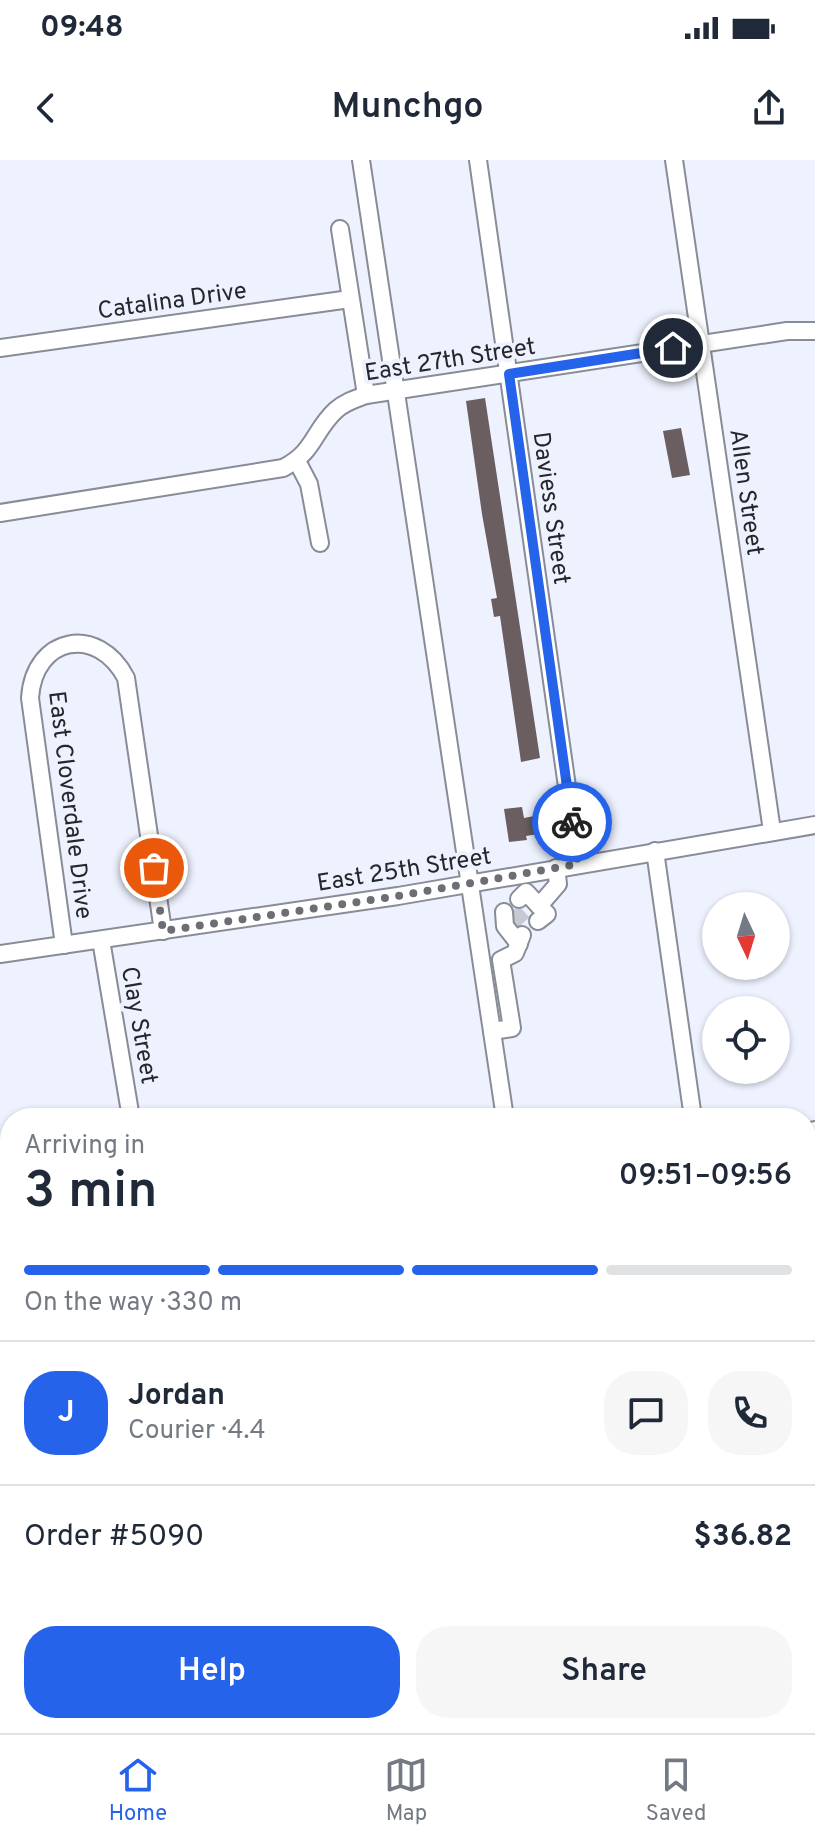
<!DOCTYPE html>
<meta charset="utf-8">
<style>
body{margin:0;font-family:Overpass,sans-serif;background:#f6f6f7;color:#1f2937;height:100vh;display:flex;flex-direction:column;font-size:30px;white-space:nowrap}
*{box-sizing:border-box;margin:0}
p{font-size:26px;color:#747a83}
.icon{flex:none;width:44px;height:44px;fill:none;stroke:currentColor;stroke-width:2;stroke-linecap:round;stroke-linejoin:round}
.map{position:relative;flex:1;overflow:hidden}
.panel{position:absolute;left:0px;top:948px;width:816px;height:626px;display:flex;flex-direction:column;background:#fff;border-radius:32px 32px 0 0;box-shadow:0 2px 6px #0004}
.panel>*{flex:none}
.needle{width:52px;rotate:176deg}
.fabs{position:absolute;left:702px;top:732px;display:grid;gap:16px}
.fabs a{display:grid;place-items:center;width:88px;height:88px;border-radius:50%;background:#fff;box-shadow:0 2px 6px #0004;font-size:40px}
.pin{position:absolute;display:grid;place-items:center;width:68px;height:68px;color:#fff;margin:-34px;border:4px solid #fff;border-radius:50%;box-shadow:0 2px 8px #0007}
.courier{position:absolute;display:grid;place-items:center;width:80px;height:80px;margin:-40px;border:6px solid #2563eb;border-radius:50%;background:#fff;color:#222;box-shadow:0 2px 10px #0007}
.summary em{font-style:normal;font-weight:600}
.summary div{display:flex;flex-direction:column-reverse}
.summary{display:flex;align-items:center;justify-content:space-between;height:136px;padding:0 24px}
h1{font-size:52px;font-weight:600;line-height:60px}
.bar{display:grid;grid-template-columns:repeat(4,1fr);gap:12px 8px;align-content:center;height:96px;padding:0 24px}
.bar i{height:10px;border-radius:6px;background:#e0e1e3}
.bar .active{background:#2563eb}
.bar p{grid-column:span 4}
.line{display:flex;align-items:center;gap:20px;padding:0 24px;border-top:2px solid #e0e1e3}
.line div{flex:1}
.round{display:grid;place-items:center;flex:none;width:84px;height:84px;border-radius:32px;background:#f6f6f7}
.action{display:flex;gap:16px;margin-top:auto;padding:16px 24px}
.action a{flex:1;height:92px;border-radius:32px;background:#2563eb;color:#fff;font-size:32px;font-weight:600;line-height:92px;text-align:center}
.action a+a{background:#f6f6f7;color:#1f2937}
.status{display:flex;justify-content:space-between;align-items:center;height:56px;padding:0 40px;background:#fff;direction:ltr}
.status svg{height:22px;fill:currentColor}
header{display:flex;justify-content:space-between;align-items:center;height:104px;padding:0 24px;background:#fff;font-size:36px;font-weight:600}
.dock{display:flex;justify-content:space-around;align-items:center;height:112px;border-top:2px solid #e0e1e3;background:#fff;font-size:22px;color:#747a83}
.dock a{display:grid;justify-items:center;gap:4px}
.dock .active{color:#2563eb}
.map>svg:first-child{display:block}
.building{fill:#6a5e61}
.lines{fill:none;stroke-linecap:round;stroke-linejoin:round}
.minor-tunnel{stroke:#c6c9d4;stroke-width:16;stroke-dasharray:16 8;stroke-linecap:butt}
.minor-casing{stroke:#888c96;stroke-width:20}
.minor{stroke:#fff;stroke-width:16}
.done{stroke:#6b6e75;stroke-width:8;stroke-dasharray:0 14.4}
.route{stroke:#2563eb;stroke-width:10}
.labels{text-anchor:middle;stroke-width:8;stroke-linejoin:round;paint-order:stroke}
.street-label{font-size:24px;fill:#25272b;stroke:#eef2fe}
</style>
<div class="status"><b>09:48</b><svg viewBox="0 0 49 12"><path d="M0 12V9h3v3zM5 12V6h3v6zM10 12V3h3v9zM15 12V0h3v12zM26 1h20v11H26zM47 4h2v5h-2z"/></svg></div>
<header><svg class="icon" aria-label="back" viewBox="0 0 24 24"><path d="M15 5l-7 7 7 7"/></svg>Munchgo<svg class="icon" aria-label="share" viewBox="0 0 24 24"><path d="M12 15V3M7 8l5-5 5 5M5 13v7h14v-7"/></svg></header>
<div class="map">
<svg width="815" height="1573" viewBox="0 0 815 1573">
<rect width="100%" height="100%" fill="#eef2fe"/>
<!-- building -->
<g class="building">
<polygon points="485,238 540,598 521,602 500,456 494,457 491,439 497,438 482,354 466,241"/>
<polygon points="681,268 690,315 672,318 663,271"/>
<polygon points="522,647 524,658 559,651 562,670 526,676 527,680 509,682 504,649"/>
<polygon points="9,1344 10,1438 0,1440 0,1345"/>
</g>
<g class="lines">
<!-- minor-tunnel -->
<polyline class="minor-tunnel" points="512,762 527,749"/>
<!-- minor casing -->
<g class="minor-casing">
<g id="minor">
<polyline points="361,0 505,958"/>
<polyline points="478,0 578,704"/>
<polyline points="674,0 772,671"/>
<polyline points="340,69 366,235"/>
<polyline points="0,188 350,139"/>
<polyline points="297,301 309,324 320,383"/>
<path d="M0 353 283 308C315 292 313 271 336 250 345 242 355 239 366 235L787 171H815"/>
<polyline points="655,691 693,958"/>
<polyline points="519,739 526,732 539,746"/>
<polyline points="504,752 505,766 519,784"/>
<polyline points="538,761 547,754 539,746 558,724 556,708"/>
<polyline points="101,780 131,958"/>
<path d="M64 785 30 538C34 476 98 464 126 518L163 771"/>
<polyline points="0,794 398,736 815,665"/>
<polyline points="492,871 512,868 501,800 515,793 522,775"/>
<polyline points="806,972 815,970"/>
<polyline points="0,1090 10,1088"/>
<polyline points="806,1173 815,1172"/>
<polyline points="806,1190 815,1188"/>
<polyline points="0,1303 10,1301"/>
<polyline points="806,1385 815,1384"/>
<polyline points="806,1403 815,1401"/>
<polyline points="806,1460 815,1525"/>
<polyline points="0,1508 10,1506"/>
<polyline points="592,1564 593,1573"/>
<polyline points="804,1564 805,1573"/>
</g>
</g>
<!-- minor -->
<use href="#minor" class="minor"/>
</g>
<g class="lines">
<!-- done -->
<polyline class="done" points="154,708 163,771 398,736 578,704 572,662"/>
<!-- route -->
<polyline class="route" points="572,662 509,214 673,188"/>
</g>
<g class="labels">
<!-- street labels -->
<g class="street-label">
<text transform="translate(172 140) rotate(-8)" y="8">Catalina Drive</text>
<text transform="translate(450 199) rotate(-9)" y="8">East 27th Street</text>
<text transform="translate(747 332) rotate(82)" y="8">Allen Street</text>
<text transform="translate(552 348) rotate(82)" y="8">Daviess Street</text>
<text transform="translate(71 645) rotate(83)" y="8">East Cloverdale Drive</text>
<text transform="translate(404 709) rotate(-9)" y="8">East 25th Street</text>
<text transform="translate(140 865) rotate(80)" y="8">Clay Street</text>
</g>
</g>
</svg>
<div class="fabs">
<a><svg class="needle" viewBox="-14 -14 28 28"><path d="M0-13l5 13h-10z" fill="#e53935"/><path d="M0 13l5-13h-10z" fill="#747a83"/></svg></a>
<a><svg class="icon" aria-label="locate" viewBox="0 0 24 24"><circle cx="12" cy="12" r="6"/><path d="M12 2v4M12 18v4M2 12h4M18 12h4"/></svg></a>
</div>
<div class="pin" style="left:154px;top:708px;background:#ea580c"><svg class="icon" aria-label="bag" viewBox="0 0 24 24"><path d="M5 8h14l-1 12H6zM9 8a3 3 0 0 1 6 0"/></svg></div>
<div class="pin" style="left:673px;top:188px;background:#1f2937"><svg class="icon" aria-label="home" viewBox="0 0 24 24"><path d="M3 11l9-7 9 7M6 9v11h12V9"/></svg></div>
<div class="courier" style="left:572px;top:662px"><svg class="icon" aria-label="bike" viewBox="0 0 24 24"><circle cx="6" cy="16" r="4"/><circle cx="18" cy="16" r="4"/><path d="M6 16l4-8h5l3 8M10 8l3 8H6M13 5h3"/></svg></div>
<section class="panel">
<div class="summary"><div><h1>3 min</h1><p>Arriving in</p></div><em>09:51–09:56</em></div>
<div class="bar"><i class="active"></i><i class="active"></i><i class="active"></i><i></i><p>On the way · 330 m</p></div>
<div class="line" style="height:144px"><b class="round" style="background:#2563eb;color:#fff">J</b><div><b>Jordan</b><p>Courier · 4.4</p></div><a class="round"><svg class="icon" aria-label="chat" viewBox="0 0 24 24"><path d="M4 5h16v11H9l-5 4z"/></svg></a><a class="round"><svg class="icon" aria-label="phone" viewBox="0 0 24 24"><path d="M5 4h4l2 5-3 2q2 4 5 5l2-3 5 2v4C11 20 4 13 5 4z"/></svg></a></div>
<div class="line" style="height:104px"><div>Order #5090</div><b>$36.82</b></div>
<div class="action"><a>Help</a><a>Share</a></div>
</section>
</div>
<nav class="dock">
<a class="active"><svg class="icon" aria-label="home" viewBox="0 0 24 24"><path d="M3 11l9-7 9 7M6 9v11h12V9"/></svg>Home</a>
<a><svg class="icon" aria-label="map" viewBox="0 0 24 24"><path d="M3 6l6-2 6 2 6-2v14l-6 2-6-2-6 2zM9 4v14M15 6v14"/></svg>Map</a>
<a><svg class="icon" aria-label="saved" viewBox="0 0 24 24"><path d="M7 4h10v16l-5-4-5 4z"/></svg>Saved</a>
</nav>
